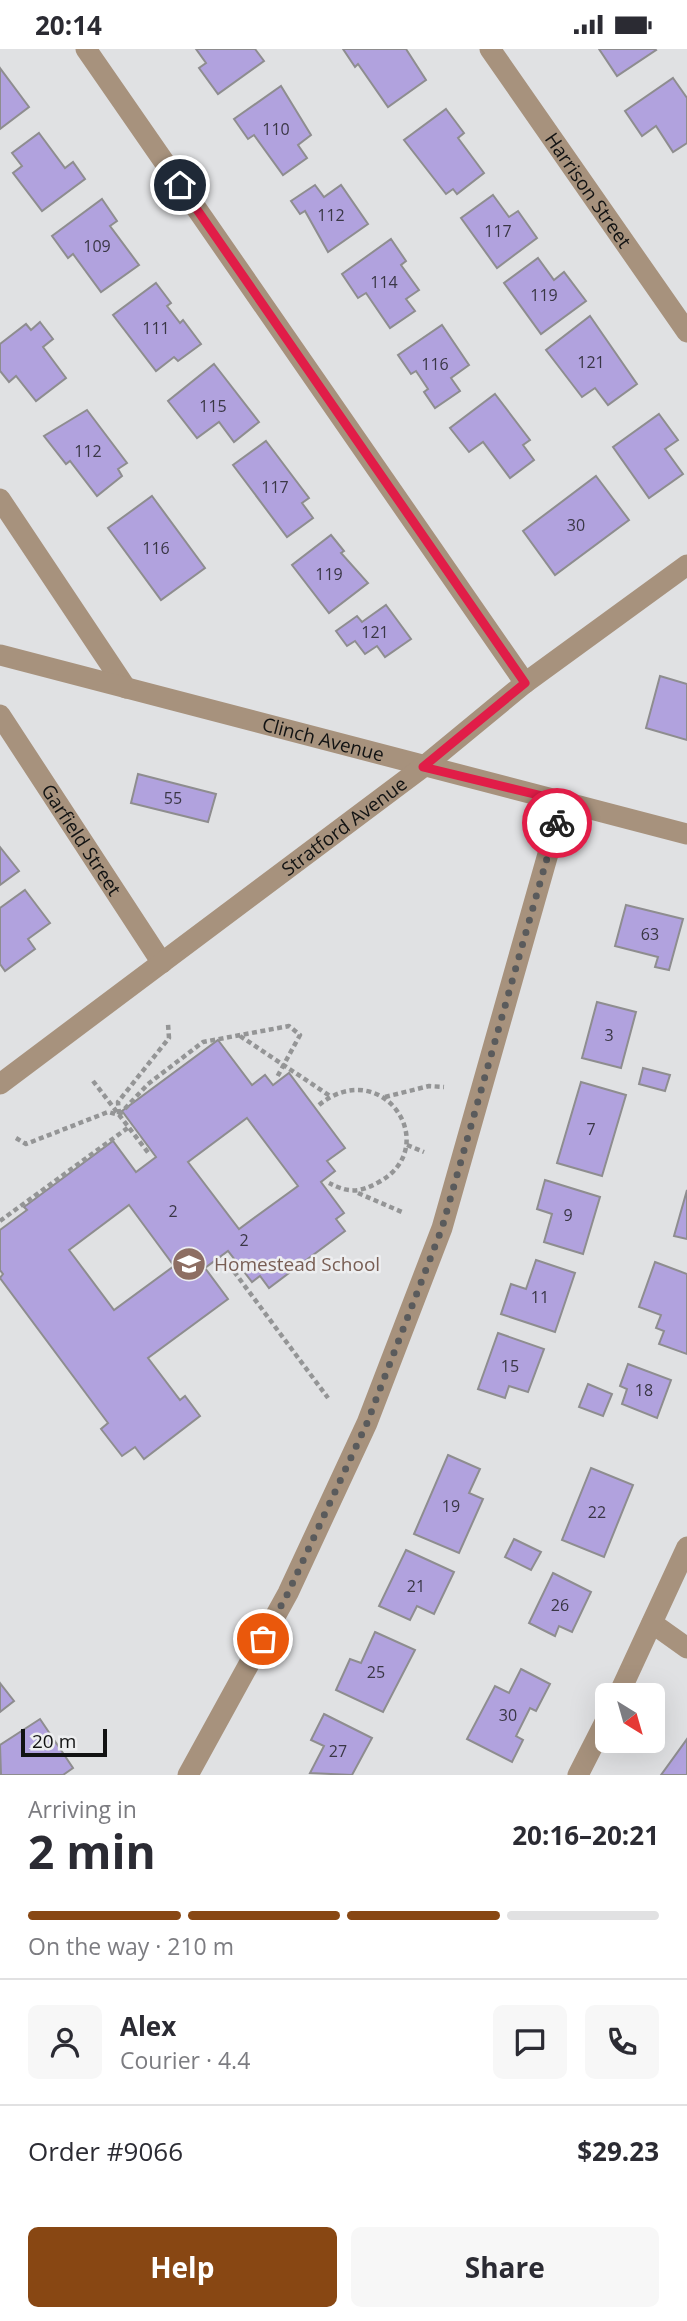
<!DOCTYPE html>
<meta charset="utf-8">
<style>
body{margin:0;font-family:"Open Sans",sans-serif;background:#f7f7f7;color:#2b2b33;height:100vh;display:flex;flex-direction:column;font-size:26px;white-space:nowrap}
*{box-sizing:border-box;margin:0}
p{font-size:23px;color:#7c7c81}
.icon{flex:none;width:38px;height:38px;fill:none;stroke:currentColor;stroke-width:2;stroke-linecap:round;stroke-linejoin:round}
.map{position:relative;height:1726px;overflow:hidden}
.side{display:flex;flex-direction:column;background:#fff;flex:1}
.side>*{flex:none}
.needle{width:46px;rotate:143deg}
.tools{position:absolute;left:595px;top:1634px;display:grid;gap:14px}
.tools a{display:grid;place-items:center;width:70px;height:70px;border-radius:10px;background:#fff;box-shadow:0 7px 28px #0002;font-size:35px}
.scale{position:absolute;left:21px;bottom:18px;width:86px;box-sizing:border-box;padding-left:7px;border:4px solid #121313;border-top:0;font-size:19px;line-height:24px;white-space:nowrap;color:#121313;-webkit-text-stroke:5px #edeef0;paint-order:stroke}
.pin{position:absolute;display:grid;place-items:center;width:60px;height:60px;color:#fff;margin:-30px;border:4px solid #fff;border-radius:50%;box-shadow:0 2px 7px #0007}
.courier{position:absolute;display:grid;place-items:center;width:70px;height:70px;margin:-35px;border:5px solid #e11d48;border-radius:50%;background:#fff;color:#222;box-shadow:0 2px 9px #0007}
.headline em{font-style:normal;font-weight:700}
.headline div{display:flex;flex-direction:column-reverse}
.headline{display:flex;align-items:center;justify-content:space-between;height:119px;padding:0 28px}
h1{font-size:46px;font-weight:700;line-height:52px}
.bar{display:grid;grid-template-columns:repeat(4,1fr);gap:10px 7px;align-content:center;height:84px;padding:0 28px}
.bar i{height:9px;border-radius:5px;background:#e1e1e2}
.bar .on{background:#884713}
.bar p{grid-column:span 4}
.line{display:flex;align-items:center;gap:18px;padding:0 28px;border-top:2px solid #e1e1e2}
.line div{flex:1}
.round{display:grid;place-items:center;flex:none;width:74px;height:74px;border-radius:10px;background:#f7f7f7}
.primary-button{display:flex;gap:14px;margin-top:auto;padding:14px 28px}
.primary-button a{flex:1;height:80px;border-radius:10px;background:#884713;color:#fff;font-size:28px;font-weight:700;line-height:80px;text-align:center}
.primary-button a+a{background:#f7f7f7;color:#2b2b33}
.status{display:flex;justify-content:space-between;align-items:center;height:49px;padding:0 35px;background:#fff;direction:ltr}
.status svg{height:19px;fill:currentColor}
.map>svg:first-child{display:block}
.building{fill:#b1a2de;stroke:#8e8d8f;stroke-width:2;fill-rule:evenodd}
.lines{fill:none;stroke-linecap:round;stroke-linejoin:round}
.path{stroke:#949596;stroke-width:4.5;stroke-dasharray:5 3.5;stroke-linecap:butt}
.street{stroke:#a7927d;stroke-width:21}
.done{stroke:#5a5b5c;stroke-width:7;stroke-dasharray:0 12.6}
.route{stroke:#e11d48;stroke-width:9}
.labels{text-anchor:middle;stroke-width:5;stroke-linejoin:round;paint-order:stroke}
.number-label{font-size:16px;fill:#3a3746}
.street-label{font-size:19px;fill:#121313;stroke:#edeef0}
.education-label{font-size:19px;fill:#785e54;stroke:#edeef0;text-anchor:start}
</style>
<div class="status"><b>20:14</b><svg viewBox="0 0 49 12"><path d="M0 12V9h3v3zM5 12V6h3v6zM10 12V3h3v9zM15 12V0h3v12zM26 1h20v11H26zM47 4h2v5h-2z"/></svg></div>
<div class="map">
<svg width="687" height="1726" viewBox="0 0 687 1726">
<rect width="100%" height="100%" fill="#e0e1e3"/>
<!-- building -->
<g class="building">
<polygon points="196,0 255,0 264,12 218,45 199,19 206,14"/>
<polygon points="343,0 406,0 426,31 388,58 358,15 355,18"/>
<polygon points="599,0 655,0 656,1 617,27"/>
<polygon points="0,19 29,58 0,80"/>
<polygon points="673,29 687,49 687,94 673,103 656,77 642,87 625,62"/>
<polygon points="281,37 311,86 298,96 307,109 283,126 254,86 248,90 234,70"/>
<polygon points="446,60 464,84 458,89 484,124 457,145 453,140 446,145 404,91"/>
<polygon points="39,84 65,119 73,113 85,130 42,162 13,124 22,117 12,104"/>
<polygon points="315,136 324,148 341,136 368,175 328,203 305,162 300,165 291,152"/>
<polygon points="493,146 509,168 518,162 537,189 497,219 461,169"/>
<polygon points="102,150 117,172 110,177 139,216 101,243 73,205 68,209 52,187"/>
<polygon points="391,190 406,212 401,216 419,241 406,250 415,262 390,279 366,244 358,249 342,225"/>
<polygon points="538,209 554,231 564,223 586,252 541,285 504,234"/>
<polygon points="156,234 171,254 167,257 180,274 183,271 201,295 178,312 174,308 156,322 113,266"/>
<polygon points="590,267 637,335 608,356 595,339 582,348 546,301"/>
<polygon points="40,273 53,290 43,298 66,329 36,352 16,327 9,333 0,322 0,295 26,275 31,281"/>
<polygon points="442,276 469,316 451,329 460,342 435,359 424,343 428,340 416,322 411,325 398,306"/>
<polygon points="214,315 259,373 234,393 219,373 197,389 168,352"/>
<polygon points="495,345 530,391 523,396 534,411 510,429 483,393 469,403 450,379"/>
<polygon points="87,361 127,414 118,420 122,427 97,447 70,412 66,415 44,387"/>
<polygon points="659,365 678,391 665,400 683,425 649,449 613,398"/>
<polygon points="266,392 309,449 302,454 313,469 287,488 233,416"/>
<polygon points="596,427 629,471 555,526 523,482"/>
<polygon points="152,447 205,519 161,551 108,479"/>
<polygon points="331,486 344,502 341,504 368,534 329,564 292,516"/>
<polygon points="386,556 411,590 385,608 377,597 365,605 355,592 347,597 336,582 357,567 362,573"/>
<polygon points="660,627 687,635 687,691 646,679"/>
<polygon points="138,725 216,745 208,773 131,754"/>
<polygon points="0,798 19,822 0,836"/>
<polygon points="25,841 50,874 28,890 35,900 5,922 0,915 0,859"/>
<polygon points="626,856 683,870 669,921 655,918 658,908 615,897"/>
<polygon points="597,953 636,963 621,1019 582,1009"/>
<path d="M218 991 252 1036 265 1026 273 1036 289 1024 345 1099 327 1112 335 1122 321 1133 344 1164 336 1170 345 1182 269 1239 260 1227 252 1233 228 1202 205 1219 228 1250 148 1309 180 1351 185 1347 200 1367 144 1410 135 1398 122 1407 101 1380 108 1374 0 1229 3 1225 0 1221V1181L27 1161 24 1158 113 1092 136 1123 156 1108 122 1062ZM247 1069 298 1137 239 1180 188 1113ZM129 1156 174 1217 114 1261 69 1201Z"/>
<polygon points="643,1019 670,1026 665,1042 639,1035"/>
<polygon points="581,1033 626,1046 602,1127 557,1114"/>
<polygon points="545,1131 600,1148 583,1205 544,1193 552,1165 537,1160"/>
<polygon points="687,1141 687,1190 674,1187"/>
<polygon points="536,1211 575,1224 555,1283 501,1265 511,1235 526,1240"/>
<polygon points="655,1213 687,1225 687,1305 659,1295 664,1282 656,1279 661,1266 639,1258"/>
<polygon points="498,1284 544,1300 528,1343 509,1337 505,1349 478,1340"/>
<polygon points="628,1315 671,1331 657,1369 622,1355 627,1340 620,1337"/>
<polygon points="588,1335 612,1345 603,1367 579,1358"/>
<polygon points="448,1406 480,1420 469,1444 483,1450 459,1504 414,1485"/>
<polygon points="591,1419 633,1436 604,1508 562,1491"/>
<polygon points="514,1490 541,1503 531,1521 505,1508"/>
<polygon points="406,1501 454,1523 434,1565 417,1557 410,1571 379,1557"/>
<polygon points="553,1524 591,1543 572,1583 559,1577 555,1587 529,1574"/>
<polygon points="375,1583 415,1601 383,1663 336,1641 350,1610 361,1614"/>
<polygon points="521,1620 550,1635 536,1662 530,1659 516,1687 523,1691 512,1713 467,1690 495,1637 509,1644"/>
<polygon points="0,1634 14,1652 0,1663"/>
<polygon points="324,1665 372,1689 352,1726 310,1724 324,1697 311,1691"/>
<polygon points="40,1670 73,1719 63,1726 1,1726 0,1696"/>
<polygon points="687,1690 687,1726 661,1726"/>
</g>
<g class="lines">
<!-- path -->
<g class="path">
<polyline points="240,987 330,1047"/>
<polyline points="93,1032 150,1106"/>
<polyline points="385,1048 429,1037 444,1038"/>
<path d="M319 1056C382 1005 444 1097 379 1133 359 1144 349 1144 329 1134"/>
<polyline points="119,1065 118,1053 169,989 168,975"/>
<polyline points="119,1066 148,1035 203,993 289,977 300,986 276,1030"/>
<polyline points="16,1089 26,1095 108,1063 119,1066"/>
<polyline points="407,1096 424,1103"/>
<polyline points="358,1144 402,1163"/>
<polyline points="0,1172 129,1078"/>
<polyline points="224,1209 328,1349"/>
</g>
<!-- street -->
<g class="street">
<polyline points="86,0 525,634"/>
<path id="s1" d="M490 0 687 283"/>
<polyline points="0,450 126,639"/>
<path id="s2" d="M0 606 687 785"/>
<path id="s3" d="M0 666 162 914"/>
<path id="s4" d="M0 1035 423 718 525 634 687 516"/>
<polyline points="652,1574 687,1599"/>
<polyline points="618,1647 687,1498"/>
<polyline points="188,1726 288,1544 367,1374 442,1179 563,752"/>
<polyline points="578,1726 607,1669"/>
</g>
</g>
<g class="lines">
<!-- done -->
<polyline class="done" points="263,1590 288,1544 367,1374 442,1179 557,774"/>
<!-- route -->
<polyline class="route" points="180,136 525,634 423,718 563,752 557,774"/>
</g>
<!-- icons -->
<defs>
<g id="school-disc" transform="scale(1.75)"><circle r="9.5" fill="#8d6e63" stroke="#edeef0"/><path d="M0-5L7-2L0 1L-7-2ZM-4 1L0 2.5L4 1V4Q0 6-4 4Z" fill="#fff"/></g>
</defs>
<g fill-rule="evenodd">
<use href="#school-disc" x="189" y="1215"/>
</g>
<g class="labels">
<!-- number labels -->
<g class="number-label">
<text x="276" y="86">110</text>
<text x="331" y="172">112</text>
<text x="498" y="188">117</text>
<text x="97" y="203">109</text>
<text x="384" y="239">114</text>
<text x="544" y="252">119</text>
<text x="156" y="285">111</text>
<text x="591" y="319">121</text>
<text x="435" y="321">116</text>
<text x="213" y="363">115</text>
<text x="88" y="408">112</text>
<text x="275" y="444">117</text>
<text x="576" y="482">30</text>
<text x="156" y="505">116</text>
<text x="329" y="531">119</text>
<text x="375" y="589">121</text>
<text x="173" y="755">55</text>
<text x="650" y="891">63</text>
<text x="609" y="992">3</text>
<text x="591" y="1086">7</text>
<text x="173" y="1168">2</text>
<text x="568" y="1172">9</text>
<text x="244" y="1197">2</text>
<text x="540" y="1254">11</text>
<text x="510" y="1323">15</text>
<text x="644" y="1347">18</text>
<text x="451" y="1463">19</text>
<text x="597" y="1469">22</text>
<text x="416" y="1543">21</text>
<text x="560" y="1562">26</text>
<text x="376" y="1629">25</text>
<text x="508" y="1672">30</text>
<text x="338" y="1708">27</text>
</g>
<!-- street labels -->
<g class="street-label">
<text dy="7" stroke="none"><textPath href="#s1" startOffset="172">Harrison Street</textPath></text>
<text dy="7" stroke="none"><textPath href="#s2" startOffset="334">Clinch Avenue</textPath></text>
<text dy="7" stroke="none"><textPath href="#s4" startOffset="430">Stratford Avenue</textPath></text>
<text dy="7" stroke="none"><textPath href="#s3" startOffset="149">Garfield Street</textPath></text>
</g>
<!-- education labels -->
<g class="education-label">
<text x="214" y="1222">Homestead School</text>
</g>
</g>
</svg>
<div class="tools">
<a><svg class="needle" viewBox="-14 -14 28 28"><path d="M0-13l5 13h-10z" fill="#e53935"/><path d="M0 13l5-13h-10z" fill="#7c7c81"/></svg></a>
</div>
<div class="scale">20 m</div>
<div class="pin" style="left:263px;top:1590px;background:#ea580c"><svg class="icon" aria-label="bag" viewBox="0 0 24 24"><path d="M5 8h14l-1 12H6zM9 8a3 3 0 0 1 6 0"/></svg></div>
<div class="pin" style="left:180px;top:136px;background:#1f2937"><svg class="icon" aria-label="home" viewBox="0 0 24 24"><path d="M3 11l9-7 9 7M6 9v11h12V9"/></svg></div>
<div class="courier" style="left:557px;top:774px"><svg class="icon" aria-label="bike" viewBox="0 0 24 24"><circle cx="6" cy="16" r="4"/><circle cx="18" cy="16" r="4"/><path d="M6 16l4-8h5l3 8M10 8l3 8H6M13 5h3"/></svg></div>
</div>
<section class="side">
<div class="headline"><div><h1>2 min</h1><p>Arriving in</p></div><em>20:16–20:21</em></div>
<div class="bar"><i class="on"></i><i class="on"></i><i class="on"></i><i></i><p>On the way · 210 m</p></div>
<div class="line" style="height:126px"><a class="round"><svg class="icon" aria-label="person" viewBox="0 0 24 24"><circle cx="12" cy="8" r="4"/><path d="M4 21q1-7 8-7t8 7"/></svg></a><div><b>Alex</b><p>Courier · 4.4</p></div><a class="round"><svg class="icon" aria-label="chat" viewBox="0 0 24 24"><path d="M4 5h16v11H9l-5 4z"/></svg></a><a class="round"><svg class="icon" aria-label="phone" viewBox="0 0 24 24"><path d="M5 4h4l2 5-3 2q2 4 5 5l2-3 5 2v4C11 20 4 13 5 4z"/></svg></a></div>
<div class="line" style="height:91px"><div>Order #9066</div><b>$29.23</b></div>
<div class="primary-button"><a>Help</a><a>Share</a></div>
</section>
